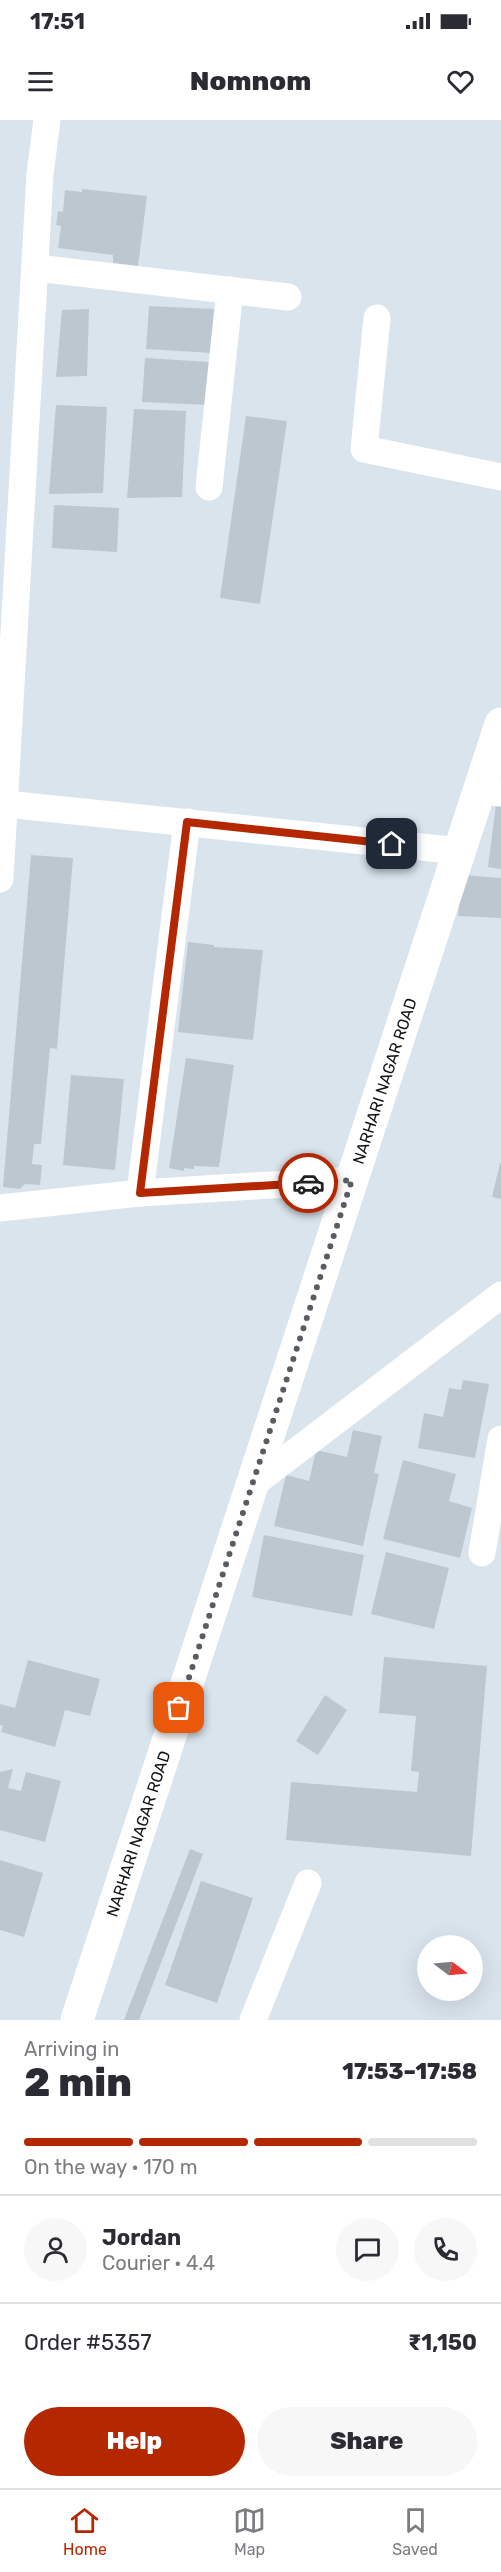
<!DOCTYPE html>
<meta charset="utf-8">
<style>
body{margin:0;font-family:Rubik,sans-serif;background:#f7f7f7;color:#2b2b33;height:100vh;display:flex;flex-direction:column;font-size:22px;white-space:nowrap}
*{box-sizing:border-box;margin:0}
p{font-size:20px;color:#7c7c81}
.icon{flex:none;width:33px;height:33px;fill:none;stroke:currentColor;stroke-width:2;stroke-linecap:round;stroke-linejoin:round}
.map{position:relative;height:1900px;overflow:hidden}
.details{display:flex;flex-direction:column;background:#fff;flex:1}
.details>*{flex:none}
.needle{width:39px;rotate:106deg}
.tools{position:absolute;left:417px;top:1815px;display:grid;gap:12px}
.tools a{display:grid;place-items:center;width:66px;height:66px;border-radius:50%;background:#fff;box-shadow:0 6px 24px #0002;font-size:30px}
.pin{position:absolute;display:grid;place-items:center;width:51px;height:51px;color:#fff;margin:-26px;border-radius:12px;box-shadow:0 3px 9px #0006}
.courier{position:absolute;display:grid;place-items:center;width:60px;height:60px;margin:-30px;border:4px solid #b32800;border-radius:50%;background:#fff;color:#222;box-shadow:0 2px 8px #0007}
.overview em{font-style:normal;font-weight:800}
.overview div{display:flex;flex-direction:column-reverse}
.overview{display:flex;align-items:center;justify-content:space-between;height:102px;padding:0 24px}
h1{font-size:39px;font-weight:800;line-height:45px}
.bar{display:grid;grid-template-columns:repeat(4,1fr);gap:9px 6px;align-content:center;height:72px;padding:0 24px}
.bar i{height:8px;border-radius:4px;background:#e1e1e2}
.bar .current{background:#b32800}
.bar p{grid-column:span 4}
.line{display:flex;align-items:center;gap:15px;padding:0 24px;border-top:2px solid #e1e1e2}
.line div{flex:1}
.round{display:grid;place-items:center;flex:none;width:63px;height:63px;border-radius:32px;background:#f7f7f7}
.primary-button{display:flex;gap:12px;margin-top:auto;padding:12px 24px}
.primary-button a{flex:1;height:69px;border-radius:36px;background:#b32800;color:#fff;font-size:24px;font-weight:800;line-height:69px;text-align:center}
.primary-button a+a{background:#f7f7f7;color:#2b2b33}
.status{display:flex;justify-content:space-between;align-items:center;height:42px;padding:0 30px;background:#fff;direction:ltr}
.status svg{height:16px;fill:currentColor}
header{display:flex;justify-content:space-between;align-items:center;height:78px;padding:0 24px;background:#fff;font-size:27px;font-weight:800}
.tabs{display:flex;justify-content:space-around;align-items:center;height:84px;border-top:2px solid #e1e1e2;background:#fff;font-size:16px;color:#7c7c81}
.tabs a{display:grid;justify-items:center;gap:3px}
.tabs .current{color:#b32800}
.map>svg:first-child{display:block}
.building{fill:#bdc7d0}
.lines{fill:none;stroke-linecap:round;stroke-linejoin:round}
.minor{stroke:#fff;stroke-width:27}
.tertiary{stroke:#fff;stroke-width:33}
.done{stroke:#575d62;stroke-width:6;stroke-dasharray:0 10.8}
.route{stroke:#b32800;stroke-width:8}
.labels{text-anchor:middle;stroke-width:4.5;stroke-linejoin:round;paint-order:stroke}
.street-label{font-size:16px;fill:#101417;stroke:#fff}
</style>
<div class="status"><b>17:51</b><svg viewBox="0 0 49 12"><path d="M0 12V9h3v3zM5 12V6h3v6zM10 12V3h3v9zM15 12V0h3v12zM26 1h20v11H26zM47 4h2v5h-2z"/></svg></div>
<header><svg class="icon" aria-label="menu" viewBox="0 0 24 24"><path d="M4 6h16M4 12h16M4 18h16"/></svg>Nomnom<svg class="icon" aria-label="heart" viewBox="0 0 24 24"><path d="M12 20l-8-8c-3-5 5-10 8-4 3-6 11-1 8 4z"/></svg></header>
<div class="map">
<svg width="501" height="1900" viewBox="0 0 501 1900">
<rect width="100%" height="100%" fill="#dae4ed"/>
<!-- building -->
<g class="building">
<polygon points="82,69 147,76 138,146 113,143 113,135 58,128 61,106 56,105 58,91 63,92 65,70 82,72"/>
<polygon points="149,186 214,189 212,233 146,229"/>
<polygon points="89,189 87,256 56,257 62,190"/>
<polygon points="145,238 210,242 208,285 142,282"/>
<polygon points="56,285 107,287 103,373 49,374"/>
<polygon points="134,289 186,291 182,377 127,378"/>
<polygon points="246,296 287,301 260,484 220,478"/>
<polygon points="54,385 119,388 117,432 52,428"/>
<polygon points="496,684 501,684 501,749 488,747"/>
<polygon points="31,735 73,738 57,929 50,928 41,1024 34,1024 32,1044 42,1045 40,1065 25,1064 20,1069 3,1067"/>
<polygon points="461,755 501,758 501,798 458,796"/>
<polygon points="188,822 214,825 214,827 263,830 253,920 178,912"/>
<polygon points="186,938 234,945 219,1047 194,1046 194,1049 184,1048 184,1051 169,1048"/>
<polygon points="71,955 124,959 115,1050 63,1045"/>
<polygon points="500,1043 501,1044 501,1079 492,1077"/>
<polygon points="463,1260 489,1264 475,1338 418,1328 424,1293 443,1297 449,1268 461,1270"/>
<polygon points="353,1310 382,1316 374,1353 379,1354 363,1426 274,1406 286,1355 309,1361 316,1330 347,1337"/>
<polygon points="403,1340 456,1354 449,1381 472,1388 460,1438 383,1419"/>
<polygon points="264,1415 364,1435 352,1496 252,1477"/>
<polygon points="386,1432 449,1448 434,1509 371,1494"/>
<polygon points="384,1537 487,1546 471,1736 286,1720 291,1662 417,1672 419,1652 411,1651 416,1596 379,1593"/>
<polygon points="28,1540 100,1559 90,1596 65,1590 55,1627 1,1612 3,1606 0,1605 0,1584 15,1588"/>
<polygon points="325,1575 347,1590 318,1635 296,1621"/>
<polygon points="13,1649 8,1668 21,1671 26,1652 61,1661 45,1722 0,1710 0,1652"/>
<polygon points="190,1729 203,1734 139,1900 124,1900"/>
<polygon points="0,1740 43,1753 24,1817 0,1810"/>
<polygon points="201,1761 253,1778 217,1883 165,1865"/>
</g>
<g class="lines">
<!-- minor -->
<g class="minor">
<polyline points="36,148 288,177"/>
<polyline points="377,198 364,329 501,357"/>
<polyline points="209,367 230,170"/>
<polyline points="479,671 501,673"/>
<polyline points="6,684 460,731"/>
<polyline points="0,759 40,54 47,0"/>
<polyline points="140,1073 187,702"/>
<polyline points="0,1088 140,1073 352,1060"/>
<polyline points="252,1365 501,1175"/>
<polyline points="482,1433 501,1319"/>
<polyline points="253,1900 308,1763"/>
</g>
<!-- tertiary -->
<path class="tertiary" id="s1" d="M77 1900 501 604"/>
</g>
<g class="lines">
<!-- done -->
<polyline class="done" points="179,1588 352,1060 308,1063"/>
<!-- route -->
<polyline class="route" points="308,1063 140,1073 187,702 392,724"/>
</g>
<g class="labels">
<!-- street labels -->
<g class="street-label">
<text dy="6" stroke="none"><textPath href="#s1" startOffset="988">NARHARI NAGAR ROAD</textPath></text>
<text dy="6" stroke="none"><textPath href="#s1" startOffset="196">NARHARI NAGAR ROAD</textPath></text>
</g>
</g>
</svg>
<div class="tools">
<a><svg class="needle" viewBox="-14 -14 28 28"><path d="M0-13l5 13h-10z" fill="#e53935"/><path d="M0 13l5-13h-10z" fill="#7c7c81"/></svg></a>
</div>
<div class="pin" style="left:179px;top:1588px;background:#ea580c"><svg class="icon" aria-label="bag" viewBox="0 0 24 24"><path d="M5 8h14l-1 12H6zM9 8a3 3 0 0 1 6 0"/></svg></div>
<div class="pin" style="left:392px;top:724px;background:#1f2937"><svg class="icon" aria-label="home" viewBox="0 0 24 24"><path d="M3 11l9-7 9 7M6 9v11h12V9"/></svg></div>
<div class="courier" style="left:308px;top:1063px"><svg class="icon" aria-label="car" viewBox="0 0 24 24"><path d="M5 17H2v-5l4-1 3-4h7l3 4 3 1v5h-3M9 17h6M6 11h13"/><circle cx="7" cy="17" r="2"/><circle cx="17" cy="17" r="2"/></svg></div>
</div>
<section class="details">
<div class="overview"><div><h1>2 min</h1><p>Arriving in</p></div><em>17:53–17:58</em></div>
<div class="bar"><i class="current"></i><i class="current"></i><i class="current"></i><i></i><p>On the way · 170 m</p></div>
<div class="line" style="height:108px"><a class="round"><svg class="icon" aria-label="person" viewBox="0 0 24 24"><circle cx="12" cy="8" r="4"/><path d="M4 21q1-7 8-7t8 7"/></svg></a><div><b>Jordan</b><p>Courier · 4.4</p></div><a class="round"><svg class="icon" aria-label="chat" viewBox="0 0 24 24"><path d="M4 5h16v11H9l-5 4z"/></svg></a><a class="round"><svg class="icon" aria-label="phone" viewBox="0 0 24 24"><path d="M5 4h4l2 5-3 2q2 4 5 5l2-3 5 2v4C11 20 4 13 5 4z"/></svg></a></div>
<div class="line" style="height:78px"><div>Order #5357</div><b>₹1,150</b></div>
<div class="primary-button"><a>Help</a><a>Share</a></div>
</section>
<nav class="tabs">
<a class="current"><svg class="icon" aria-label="home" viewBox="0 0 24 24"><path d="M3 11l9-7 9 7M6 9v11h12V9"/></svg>Home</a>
<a><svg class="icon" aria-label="map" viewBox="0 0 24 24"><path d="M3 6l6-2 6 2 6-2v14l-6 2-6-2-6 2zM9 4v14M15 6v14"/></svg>Map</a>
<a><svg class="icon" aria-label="saved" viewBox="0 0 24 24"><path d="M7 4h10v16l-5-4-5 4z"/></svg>Saved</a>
</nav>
